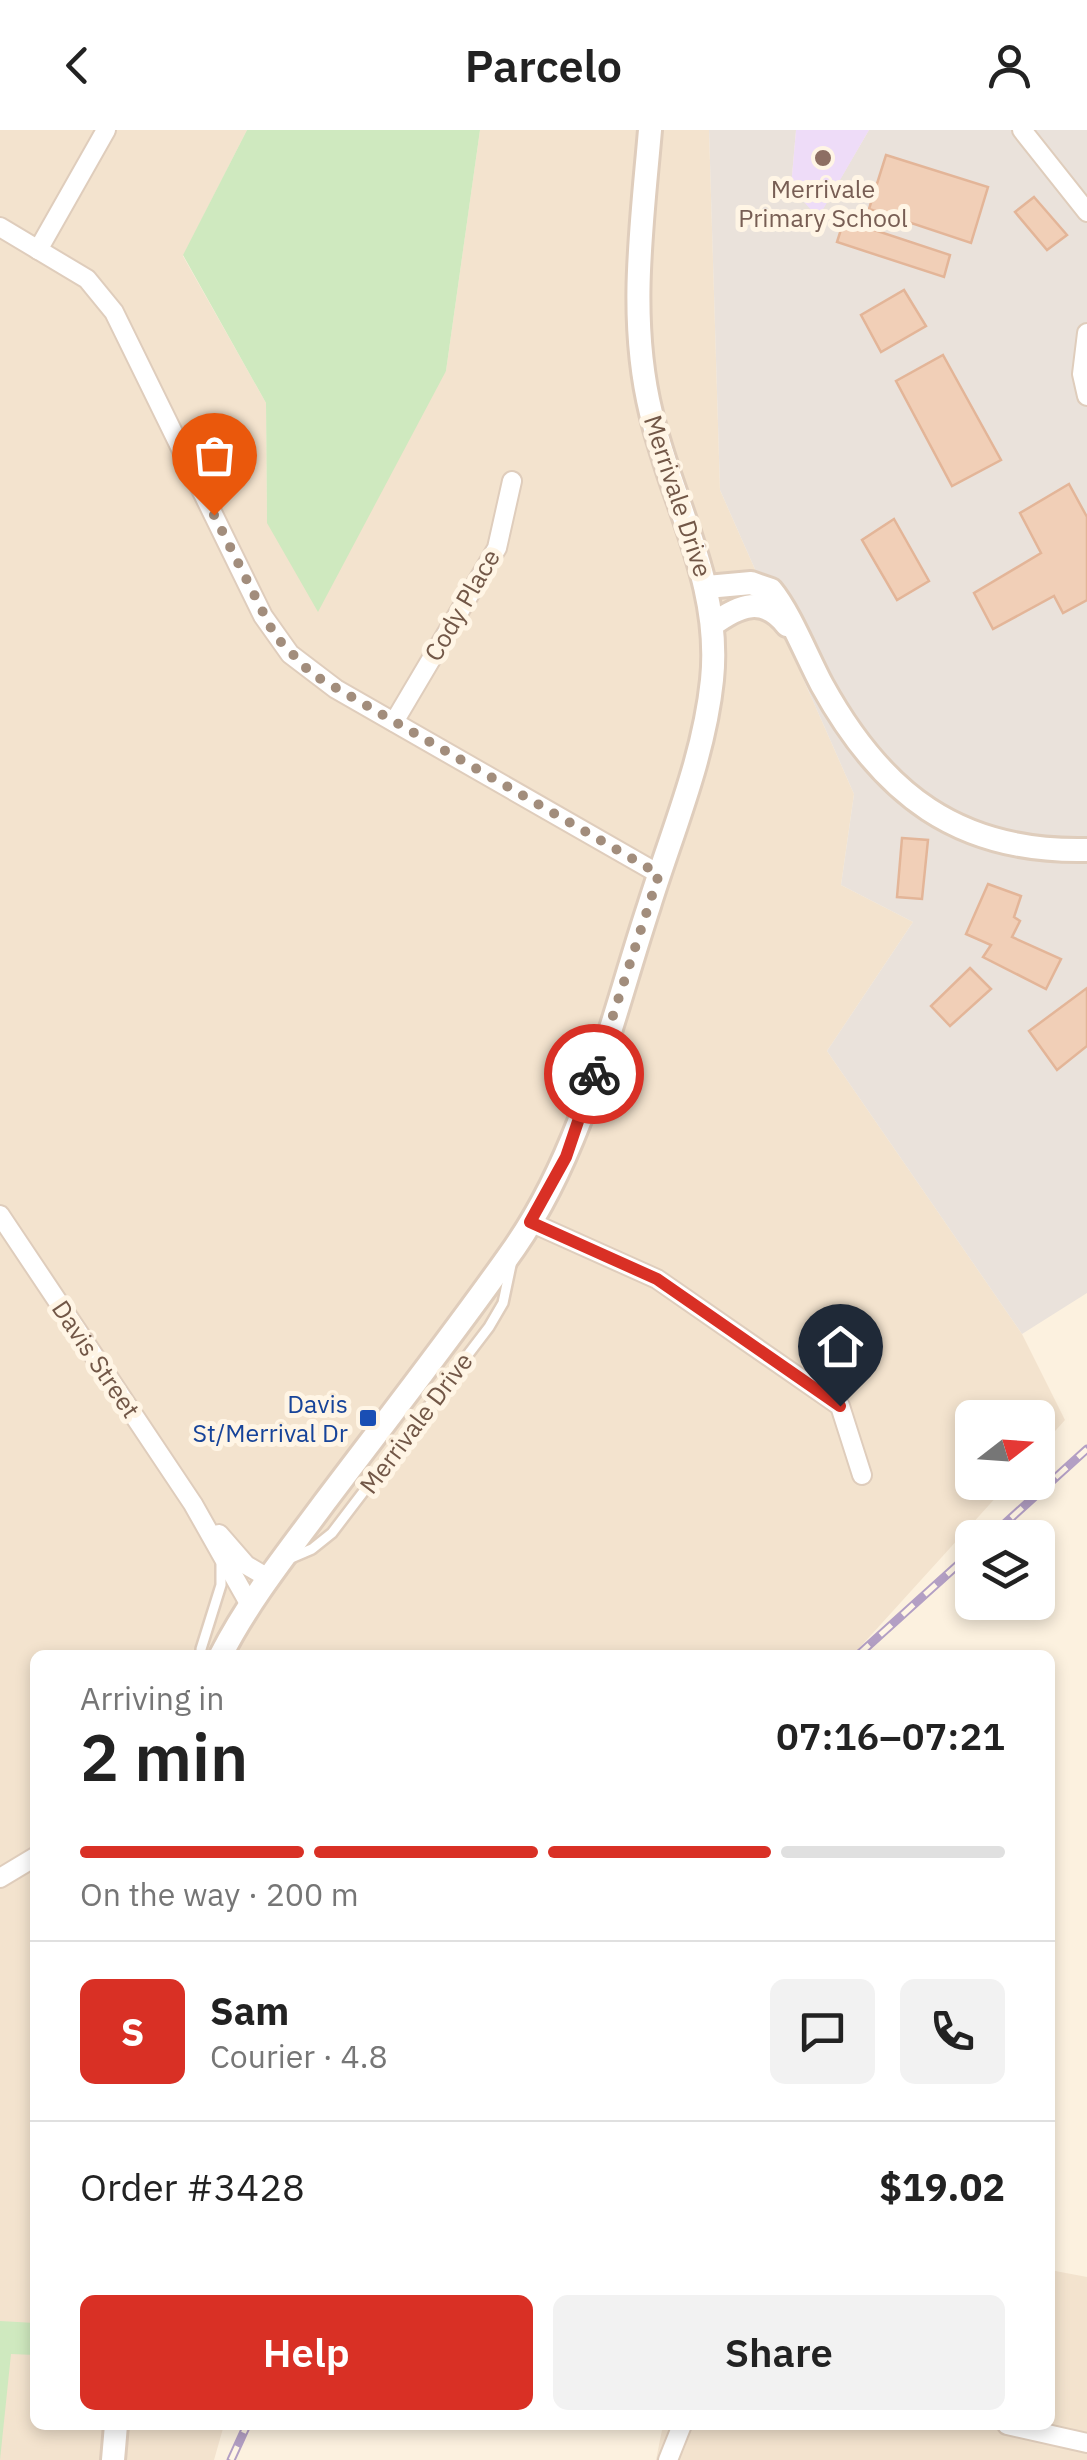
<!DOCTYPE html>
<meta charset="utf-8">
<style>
body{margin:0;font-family:"IBM Plex Sans",sans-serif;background:#f2f2f2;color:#222;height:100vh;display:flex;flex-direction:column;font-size:38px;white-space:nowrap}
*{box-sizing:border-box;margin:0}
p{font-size:32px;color:#767676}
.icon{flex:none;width:55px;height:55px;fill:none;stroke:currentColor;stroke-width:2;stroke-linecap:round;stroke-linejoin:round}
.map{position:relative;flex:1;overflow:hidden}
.side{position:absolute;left:30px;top:1520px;width:1025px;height:780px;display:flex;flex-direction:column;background:#fff;border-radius:15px;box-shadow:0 5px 15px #0003}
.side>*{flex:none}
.needle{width:65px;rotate:73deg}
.fabs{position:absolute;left:955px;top:1270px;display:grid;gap:20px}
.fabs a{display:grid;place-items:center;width:100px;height:100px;border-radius:15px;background:#fff;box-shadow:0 5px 15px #0003;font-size:50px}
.pin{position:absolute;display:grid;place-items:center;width:85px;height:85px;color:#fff;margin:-102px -42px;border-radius:50% 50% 50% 0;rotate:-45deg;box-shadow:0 0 10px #0007}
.pin .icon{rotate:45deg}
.courier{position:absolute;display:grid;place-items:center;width:100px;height:100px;margin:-50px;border:8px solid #d93025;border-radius:50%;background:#fff;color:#222;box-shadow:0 2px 12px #0007}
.summary em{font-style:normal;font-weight:600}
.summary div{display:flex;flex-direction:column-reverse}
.summary{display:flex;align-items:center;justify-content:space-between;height:170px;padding:0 50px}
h1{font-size:65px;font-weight:600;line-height:75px}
.bar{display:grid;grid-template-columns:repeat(4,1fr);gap:15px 10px;align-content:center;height:120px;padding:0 50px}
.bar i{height:12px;border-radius:8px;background:#e0e0e0}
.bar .selected{background:#d93025}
.bar p{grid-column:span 4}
.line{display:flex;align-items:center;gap:25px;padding:0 50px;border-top:2px solid #e0e0e0}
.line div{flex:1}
.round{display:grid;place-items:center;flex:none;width:105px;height:105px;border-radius:15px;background:#f2f2f2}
.primary-button{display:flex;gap:20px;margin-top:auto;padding:20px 50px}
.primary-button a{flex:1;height:115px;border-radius:15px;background:#d93025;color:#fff;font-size:40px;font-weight:600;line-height:115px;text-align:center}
.primary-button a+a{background:#f2f2f2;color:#222}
header{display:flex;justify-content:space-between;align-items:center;height:130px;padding:0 50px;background:#fff;font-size:45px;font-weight:600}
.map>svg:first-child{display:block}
.residential{fill:#f3e3ce}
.industrial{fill:#eae2db}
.education{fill:#eedcf8}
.green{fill:#cfe9bf}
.building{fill:#f1cfb7;stroke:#e3b598;stroke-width:2.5}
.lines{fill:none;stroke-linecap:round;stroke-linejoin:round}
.service-casing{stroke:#dfcdbc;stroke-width:14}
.minor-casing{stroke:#dfcdbc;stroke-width:22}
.tertiary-casing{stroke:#dfcdbc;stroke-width:28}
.service{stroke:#fff;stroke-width:9}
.minor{stroke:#fff;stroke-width:18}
.tertiary{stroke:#fff;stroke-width:22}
.rail-casing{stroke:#b39fc4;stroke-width:9}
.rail{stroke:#fff5e5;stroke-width:5;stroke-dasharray:15;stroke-linecap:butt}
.done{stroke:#a28d7c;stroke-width:10;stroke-dasharray:0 18}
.route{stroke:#d93025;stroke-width:12}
.education-dot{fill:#8d6e63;stroke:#fff5e5;stroke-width:4}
.transit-dot{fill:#1a4fb4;stroke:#fff5e5;stroke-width:4}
.labels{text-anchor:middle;stroke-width:10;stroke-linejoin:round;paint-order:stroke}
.education-label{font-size:25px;fill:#785e54;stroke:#fff5e5}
.street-label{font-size:25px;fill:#725747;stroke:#fff5e5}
.transit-label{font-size:25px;fill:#164399;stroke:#fff5e5;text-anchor:end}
</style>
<header><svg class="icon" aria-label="back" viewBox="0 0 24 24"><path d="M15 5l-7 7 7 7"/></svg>Parcelo<svg class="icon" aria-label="person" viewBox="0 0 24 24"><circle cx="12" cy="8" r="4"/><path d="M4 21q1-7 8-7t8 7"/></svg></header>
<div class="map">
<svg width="1087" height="2330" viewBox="0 0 1087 2330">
<rect width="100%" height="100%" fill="#fcf1df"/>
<!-- residential -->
<g class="residential">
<polygon points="0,0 247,0 183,126 266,273 267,393 446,241 480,0 709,0 720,360 854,664 841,755 913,792 827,921 1022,1204 1065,1290 1038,1320 1038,1288 972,1288 972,1352 1009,1353 853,1525 35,1525 35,2295 224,2295 214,2330 0,2330"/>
<polygon points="1050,2140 1087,2147 1087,2330 656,2330 663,2295 1050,2295"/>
</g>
<!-- industrial -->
<polygon class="industrial" points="709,0 796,0 791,57 818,87 869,0 1087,0 1087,1163 1022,1204 827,921 913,792 841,755 854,664 720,360"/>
<!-- education -->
<polygon class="education" points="796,0 869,0 818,88 791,57"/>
<!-- green -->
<g class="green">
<polygon points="247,0 480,0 446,241 318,482 267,393 266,273 183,125"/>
<polygon points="0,2191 35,2193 35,2225 11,2224 0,2330"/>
</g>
<!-- building -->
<g class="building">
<polygon points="886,25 988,57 971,113 869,79"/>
<polygon points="1034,67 1067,105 1047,120 1015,82"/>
<polygon points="844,90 950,125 944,147 837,112"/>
<polygon points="904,160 926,196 881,222 861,185"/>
<polygon points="943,225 1001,330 952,356 896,251"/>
<polygon points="1069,354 1087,387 1087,470 1063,483 1054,466 993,499 974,463 1041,423 1020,383"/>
<polygon points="894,389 929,451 897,470 862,410"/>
<polygon points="902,708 928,710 922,769 897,767"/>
<polygon points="988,754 1021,766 1014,787 1020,791 1012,807 1061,829 1046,859 983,827 991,815 966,804"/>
<polygon points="970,838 991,859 950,896 931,876"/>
<polygon points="1087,858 1087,916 1057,940 1029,901"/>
</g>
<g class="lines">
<!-- service casing -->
<g class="service-casing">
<g id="service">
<polyline points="291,1428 312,1419 332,1403 489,1197 503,1173 511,1135"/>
<polyline points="201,1519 221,1455 221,1435"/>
</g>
</g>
<!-- minor casing -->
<g class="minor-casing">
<g id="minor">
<polyline points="1022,0 1087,82"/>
<polyline points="0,97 87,149 114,182 263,486 290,524 336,559 659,744"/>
<polyline points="38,120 106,0"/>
<polyline points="1087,203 1082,244 1087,266"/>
<polyline points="394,592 497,418 512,351"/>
<polyline points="0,1085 193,1374 250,1475"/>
<polyline points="530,1092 657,1149 840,1276 862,1345"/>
<polyline points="219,1404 246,1435 268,1448"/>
<polyline points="0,1748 35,1727"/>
<polyline points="1007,2295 1087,2313"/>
<polyline points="668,2330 682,2295"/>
</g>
</g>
<!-- tertiary casing -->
<g class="tertiary-casing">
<g id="tertiary">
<path d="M707 457 751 453 771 460C790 483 807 527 822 555 882 664 958 723 1087 720"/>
<path d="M712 495C739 475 764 465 787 495"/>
<path d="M221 1525C249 1470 288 1422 324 1373 388 1288 454 1204 515 1117 584 1017 611 891 649 776 672 702 704 628 712 550 722 453 672 374 651 283 628 190 642 94 650 0"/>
<polyline points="113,2330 116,2295"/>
</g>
</g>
<!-- service -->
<use href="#service" class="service"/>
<!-- minor -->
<use href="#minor" class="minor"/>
<!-- tertiary -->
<use href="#tertiary" class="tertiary"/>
<!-- rail casing -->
<g class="rail-casing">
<g id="rail">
<polyline points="989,1408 1087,1319"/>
<polyline points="858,1525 972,1422"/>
<polyline points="231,2330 247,2295"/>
</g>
</g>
<!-- rail -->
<use href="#rail" class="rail"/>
</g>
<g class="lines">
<!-- done -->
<polyline class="done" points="214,385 275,506 312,544 659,744 594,944"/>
<!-- route -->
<polyline class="route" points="594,944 566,1027 530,1092 657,1149 840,1276"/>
</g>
<!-- markers -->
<circle class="education-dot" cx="823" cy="28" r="10"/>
<rect class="transit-dot" x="358" y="1278" width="20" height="20" rx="5"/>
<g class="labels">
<!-- education labels -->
<g class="education-label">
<text x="823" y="68">Merrivale<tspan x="823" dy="29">Primary School</tspan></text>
</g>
<!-- street labels -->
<g class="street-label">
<text transform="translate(678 366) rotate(72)" y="9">Merrivale Drive</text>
<text transform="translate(462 475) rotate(-60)" y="9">Cody Place</text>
<text transform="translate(96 1229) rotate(56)" y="9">Davis Street</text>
<text transform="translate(416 1293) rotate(-53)" y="9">Merrivale Drive</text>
</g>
<!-- transit labels -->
<g class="transit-label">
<text x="348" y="1283">Davis<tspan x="348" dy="29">St/Merrival Dr</tspan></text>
</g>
</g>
</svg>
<div class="fabs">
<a><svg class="needle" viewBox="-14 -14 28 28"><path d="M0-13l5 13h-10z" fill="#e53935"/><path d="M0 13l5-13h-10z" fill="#767676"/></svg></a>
<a><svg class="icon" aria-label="layers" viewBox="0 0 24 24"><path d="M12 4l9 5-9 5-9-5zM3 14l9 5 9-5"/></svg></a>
</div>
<div class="pin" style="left:214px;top:385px;background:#ea580c"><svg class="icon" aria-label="bag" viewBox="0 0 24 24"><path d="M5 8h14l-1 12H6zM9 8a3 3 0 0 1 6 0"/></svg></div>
<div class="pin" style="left:840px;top:1276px;background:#1f2937"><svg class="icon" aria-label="home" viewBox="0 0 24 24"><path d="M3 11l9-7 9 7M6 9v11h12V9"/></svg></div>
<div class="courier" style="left:594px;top:944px"><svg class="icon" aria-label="bike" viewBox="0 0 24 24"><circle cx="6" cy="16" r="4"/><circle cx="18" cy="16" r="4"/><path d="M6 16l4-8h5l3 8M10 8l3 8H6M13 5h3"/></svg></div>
<section class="side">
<div class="summary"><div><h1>2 min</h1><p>Arriving in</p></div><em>07:16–07:21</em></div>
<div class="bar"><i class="selected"></i><i class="selected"></i><i class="selected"></i><i></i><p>On the way · 200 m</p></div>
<div class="line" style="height:180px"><b class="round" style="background:#d93025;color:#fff">S</b><div><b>Sam</b><p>Courier · 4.8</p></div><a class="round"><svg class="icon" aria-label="chat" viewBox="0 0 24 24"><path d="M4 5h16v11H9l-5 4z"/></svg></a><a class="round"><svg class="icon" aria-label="phone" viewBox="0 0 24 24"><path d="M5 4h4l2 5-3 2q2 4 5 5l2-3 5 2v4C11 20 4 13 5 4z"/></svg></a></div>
<div class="line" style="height:130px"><div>Order #3428</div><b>$19.02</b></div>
<div class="primary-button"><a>Help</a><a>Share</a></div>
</section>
</div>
